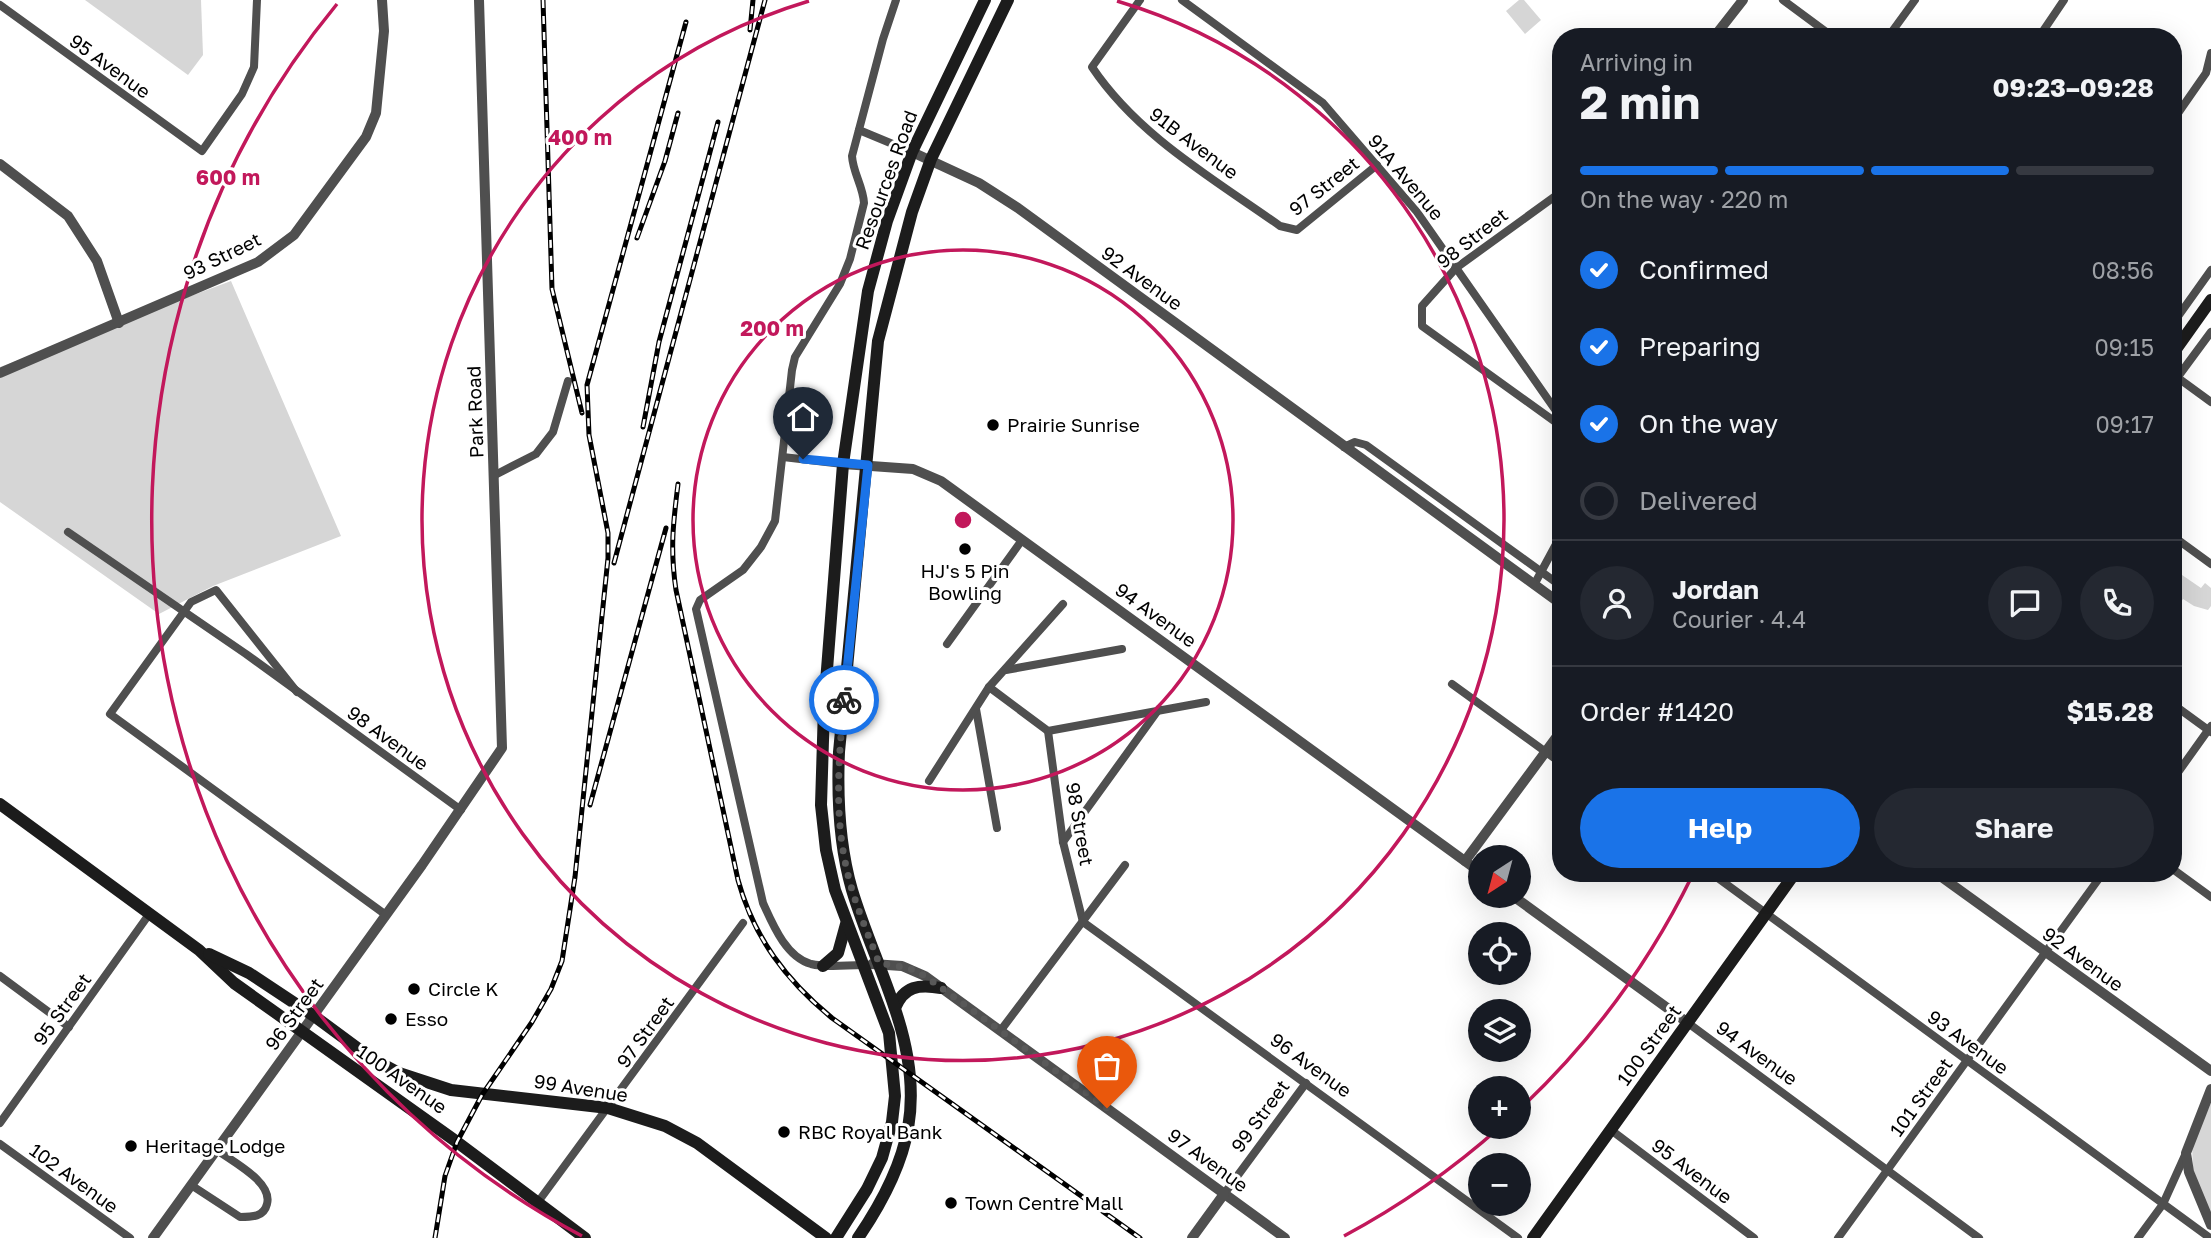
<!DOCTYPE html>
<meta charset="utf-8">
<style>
body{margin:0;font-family:"Golos Text",sans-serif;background:#242831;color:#f1f3f6;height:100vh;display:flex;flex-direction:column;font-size:26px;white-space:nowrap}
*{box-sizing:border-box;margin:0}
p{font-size:23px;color:#9ea1a6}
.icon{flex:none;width:38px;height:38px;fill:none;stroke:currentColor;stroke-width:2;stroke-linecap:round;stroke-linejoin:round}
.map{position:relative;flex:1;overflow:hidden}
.sheet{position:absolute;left:1552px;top:28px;width:630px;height:854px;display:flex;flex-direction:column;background:#171b24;border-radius:28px;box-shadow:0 7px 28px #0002}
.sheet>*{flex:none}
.needle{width:46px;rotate:216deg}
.fabs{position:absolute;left:1468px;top:845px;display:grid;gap:14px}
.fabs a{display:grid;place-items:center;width:63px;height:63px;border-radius:50%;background:#171b24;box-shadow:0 7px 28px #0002;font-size:35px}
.pin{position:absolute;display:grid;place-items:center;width:60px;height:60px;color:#fff;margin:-72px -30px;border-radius:50% 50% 50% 0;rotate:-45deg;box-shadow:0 0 7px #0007}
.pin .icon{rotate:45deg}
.courier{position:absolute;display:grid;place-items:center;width:70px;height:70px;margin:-35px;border:5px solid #1a73e8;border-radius:50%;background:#fff;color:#222;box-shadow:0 2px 9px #0007}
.headline em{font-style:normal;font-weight:700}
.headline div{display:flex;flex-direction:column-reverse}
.headline{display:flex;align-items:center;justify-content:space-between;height:119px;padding:0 28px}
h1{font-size:46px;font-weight:700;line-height:52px}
.bar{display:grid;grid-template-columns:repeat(4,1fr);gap:10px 7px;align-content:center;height:84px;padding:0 28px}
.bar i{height:9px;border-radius:5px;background:#363941}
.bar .current{background:#1a73e8}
.bar p{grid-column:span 4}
.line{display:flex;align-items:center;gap:18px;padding:0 28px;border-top:2px solid #363941}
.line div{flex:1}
.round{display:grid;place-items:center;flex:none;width:74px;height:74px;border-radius:37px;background:#242831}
ol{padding:0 28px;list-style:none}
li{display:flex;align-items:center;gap:21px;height:77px}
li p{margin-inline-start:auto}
li .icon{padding:7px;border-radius:50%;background:#1a73e8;color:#fff;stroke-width:4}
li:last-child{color:#9ea1a6}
li i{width:38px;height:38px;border:4px solid #363941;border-radius:50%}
.button{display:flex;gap:14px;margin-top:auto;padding:14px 28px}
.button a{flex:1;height:80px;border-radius:42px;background:#1a73e8;color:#fff;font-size:28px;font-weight:700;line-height:80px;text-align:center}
.button a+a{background:#242831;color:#f1f3f6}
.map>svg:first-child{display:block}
.green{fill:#d6d6d6}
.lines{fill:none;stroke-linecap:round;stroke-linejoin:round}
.minor{stroke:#4f4f4f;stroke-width:8}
.tertiary{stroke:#4f4f4f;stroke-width:10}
.secondary{stroke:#1c1c1c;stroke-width:12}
.rail-casing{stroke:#000;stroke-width:5}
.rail{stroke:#fff;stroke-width:2.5;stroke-dasharray:8;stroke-linecap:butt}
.done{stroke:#595959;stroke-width:7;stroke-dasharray:0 12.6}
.route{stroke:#1a73e8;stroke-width:9}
.ring{fill:none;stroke:#c2185b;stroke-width:3.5}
.poi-dot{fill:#000;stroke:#fff;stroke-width:2.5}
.labels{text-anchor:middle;stroke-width:6;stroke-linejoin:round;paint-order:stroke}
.street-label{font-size:19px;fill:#000;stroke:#fff}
.poi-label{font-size:19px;fill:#000;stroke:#fff;text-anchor:start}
.centre{fill:#c2185b;stroke:#fff;stroke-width:3.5}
.ring-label{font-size:21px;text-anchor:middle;font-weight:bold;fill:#c2185b;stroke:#fff;stroke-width:6;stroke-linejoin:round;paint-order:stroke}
</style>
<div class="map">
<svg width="2211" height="1238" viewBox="0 0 2211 1238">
<rect width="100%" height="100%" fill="#fff"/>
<!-- green -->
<g class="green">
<polygon points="85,0 201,0 203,55 188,75"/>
<polygon points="1519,0 1524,0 1541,20 1525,34 1506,11"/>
<polygon points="231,281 341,536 213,586 159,614 0,502 0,367"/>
<polygon points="2182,575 2201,588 2205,583 2211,588 2211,606 2208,610 2194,606 2183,599 2174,612 2174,587"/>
<polygon points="2211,1103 2211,1227 2193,1173 2192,1145"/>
</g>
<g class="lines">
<!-- minor -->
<g class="minor">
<path d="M1140 0 1092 67C1138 136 1214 179 1280 226L1297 230 1377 165"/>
<polyline points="1182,0 1323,103 1417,212 1561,418"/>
<polyline points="1783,0 1833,37"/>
<polyline points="0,5 202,151 242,94 254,67 257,0"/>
<polyline points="1888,37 1915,0"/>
<polyline points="2039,37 2064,0"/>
<polyline points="2174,119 2206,73 2211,53"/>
<polyline points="859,130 912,152"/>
<polyline points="1561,192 1456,268 1422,306 1422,326 1561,426"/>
<polyline points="2174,322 2211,270"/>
<polyline points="2174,375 2211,402"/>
<polyline points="2177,378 2211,332"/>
<polyline points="1344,447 1355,442 1366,445 1561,586"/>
<polyline points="783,457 843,464"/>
<polyline points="495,475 536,454 553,432 568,381"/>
<polyline points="68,532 246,654 461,810"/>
<polyline points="2174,537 2211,564"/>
<polyline points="1534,585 1561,535"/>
<polyline points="947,644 1022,540"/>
<polyline points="1006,670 1122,649"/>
<polyline points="1452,684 1561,763"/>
<polyline points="989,687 1048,731 1206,702"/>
<polyline points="297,692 216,590 191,602 110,714 386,915"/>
<polyline points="2174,705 2211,732"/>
<polyline points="976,709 997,828"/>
<polyline points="1048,731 1063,842 1083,922"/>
<polyline points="2174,778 2211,726"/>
<polyline points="929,781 989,687 1063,604"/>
<polyline points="1063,842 1159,709"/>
<polyline points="2174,870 2211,897"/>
<polyline points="1711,873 2210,1238"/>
<polyline points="1083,922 1518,1238"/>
<path d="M862 965C846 965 827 968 811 964 786 957 773 925 763 903L696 609 700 600 743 570 761 547 775 521 792 370 795 357 840 284 850 259 864 203C863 186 853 173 852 156L883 39 896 0"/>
<polyline points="0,976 69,1027"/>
<polyline points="1688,1023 1979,1238"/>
<polyline points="1001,1030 1125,865"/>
<polyline points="0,1123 150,913"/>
<polyline points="1611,1130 1754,1238"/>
<polyline points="0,1144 130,1238"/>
<path d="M191 1185 240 1217C252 1217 264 1217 267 1204 273 1182 233 1162 217 1150"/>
<polyline points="1224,1194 1306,1083"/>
<polyline points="538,1202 743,923"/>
<polyline points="1838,1238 2103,873"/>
<polyline points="2138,1238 2163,1204 2186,1153"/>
</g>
<!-- tertiary -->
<g class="tertiary">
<polyline points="1714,37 1743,0"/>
<polyline points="912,152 979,183 1018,208 1561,604"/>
<polyline points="0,164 68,216 97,261 119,323"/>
<polyline points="0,373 258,262 294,235 366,137 376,113 384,31 382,0"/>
<polyline points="843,464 913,469 941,481 1480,872"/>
<polyline points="1465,861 1561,731"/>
<polyline points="1936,873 2211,1071"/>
<polyline points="1513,896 1688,1023"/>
<polyline points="872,964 902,966 925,976 1285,1238"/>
<polyline points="2211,1089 2186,1153 2189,1172 2211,1225"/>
<polyline points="153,1238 422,865 502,748 479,0"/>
<polyline points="1192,1238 1224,1194"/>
</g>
<!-- secondary -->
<g class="secondary">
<polyline points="2174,352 2211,300"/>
<polyline points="0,804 199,950 234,983 457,1142 585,1238"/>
<polyline points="209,954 249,973 314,1016 371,1058 399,1073 451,1090 608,1108 665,1126 697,1143 826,1238"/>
<polyline points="823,966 838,953 846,924"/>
<path d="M895 1008C904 986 919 984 941 988"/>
<polyline points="836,1238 867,1189 882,1158 892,1122 895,1096 889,1033 835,890 826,850 821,805 824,708 843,464 868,291 887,221 912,152 985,0"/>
<path d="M858 1238C912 1159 926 1098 894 1006 881 967 864 930 852 890 839 845 837 799 839 752L878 341 912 212 931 159 1008 0"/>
<polyline points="1533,1238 1795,873"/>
</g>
<!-- rail casing -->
<g class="rail-casing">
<g id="rail">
<polyline points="543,0 552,289 582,413"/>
<polyline points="750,30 753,0"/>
<polyline points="637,238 665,161 678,113"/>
<polyline points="643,427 659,342 718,122"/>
<path d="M678 484C673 524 670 550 676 590L738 880C754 938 786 980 832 1018L1140 1238"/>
<polyline points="614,563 765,0"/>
<polyline points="590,805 666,528"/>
<polyline points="435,1238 445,1176 457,1142 482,1095 532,1022 551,989 562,961 575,877 608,558 608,533 589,435 587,385 686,22"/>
</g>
</g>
<!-- rail -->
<use href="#rail" class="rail"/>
</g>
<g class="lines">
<!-- done -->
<path class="done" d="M844 700C839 756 834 811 846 866 853 900 867 931 879 963L909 968 925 976 1107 1108"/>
<!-- route -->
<polyline class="route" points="803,459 868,465 844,700"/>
</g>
<!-- distance rings -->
<g class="ring">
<circle cx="963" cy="520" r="270"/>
<path d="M1117 1A541 541 0 1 1 809 1"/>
<path d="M1692 876A811 811 0 0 1 1521 1108M1500 1127A811 811 0 0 1 1344 1236M582 1236A811 811 0 0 1 337 4"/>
</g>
<!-- markers -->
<g class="poi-dot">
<circle cx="993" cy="425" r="7"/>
<circle cx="965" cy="549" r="7"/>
<circle cx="414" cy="989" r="7"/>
<circle cx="391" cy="1019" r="7"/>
<circle cx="784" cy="1132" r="7"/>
<circle cx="131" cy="1146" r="7"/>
<circle cx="951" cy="1203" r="7"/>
</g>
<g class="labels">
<!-- street labels -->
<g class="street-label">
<text transform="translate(110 66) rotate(36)" y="7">95 Avenue</text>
<text transform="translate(1194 143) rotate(37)" y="7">91B Avenue</text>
<text transform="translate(1406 177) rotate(50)" y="7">91A Avenue</text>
<text transform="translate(886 180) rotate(-70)" y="7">Resources Road</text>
<text transform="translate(1324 186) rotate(-38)" y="7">97 Street</text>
<text transform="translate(1472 238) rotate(-38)" y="7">98 Street</text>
<text transform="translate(222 256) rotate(-26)" y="7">93 Street</text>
<text transform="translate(1142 278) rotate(36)" y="7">92 Avenue</text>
<text transform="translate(475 412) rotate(-92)" y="7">Park Road</text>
<text transform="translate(1156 615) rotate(36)" y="7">94 Avenue</text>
<text transform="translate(388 738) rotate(36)" y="7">98 Avenue</text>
<text transform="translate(1080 824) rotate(80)" y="7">98 Street</text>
<text transform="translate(2083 959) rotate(36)" y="7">92 Avenue</text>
<text transform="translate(62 1009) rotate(-54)" y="7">95 Street</text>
<text transform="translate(294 1014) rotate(-54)" y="7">96 Street</text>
<text transform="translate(645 1032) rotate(-54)" y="7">97 Street</text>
<text transform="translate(1968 1042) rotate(36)" y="7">93 Avenue</text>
<text transform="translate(1649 1045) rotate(-54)" y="7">100 Street</text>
<text transform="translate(1757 1053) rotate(36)" y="7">94 Avenue</text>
<text transform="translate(1311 1065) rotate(36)" y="7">96 Avenue</text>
<text transform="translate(402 1079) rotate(35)" y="7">100 Avenue</text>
<text transform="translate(581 1088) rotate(9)" y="7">99 Avenue</text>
<text transform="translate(1921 1097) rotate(-54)" y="7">101 Street</text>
<text transform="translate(1260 1116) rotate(-54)" y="7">99 Street</text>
<text transform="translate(1208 1160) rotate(36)" y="7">97 Avenue</text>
<text transform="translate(1692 1171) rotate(37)" y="7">95 Avenue</text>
<text transform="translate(74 1178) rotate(36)" y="7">102 Avenue</text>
</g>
<!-- poi labels -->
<g class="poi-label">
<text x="1007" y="432">Prairie Sunrise</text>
<text x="965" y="578" text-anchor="middle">HJ's 5 Pin<tspan x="965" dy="22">Bowling</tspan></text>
<text x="428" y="996">Circle K</text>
<text x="405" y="1026">Esso</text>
<text x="798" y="1139">RBC Royal Bank</text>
<text x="145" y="1153">Heritage Lodge</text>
<text x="965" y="1210">Town Centre Mall</text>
</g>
</g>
<circle cx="963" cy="520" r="10" class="centre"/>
<g class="ring-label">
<text x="580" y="145">400 m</text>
<text x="228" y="185">600 m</text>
<text x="772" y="336">200 m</text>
</g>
</svg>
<div class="fabs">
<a><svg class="needle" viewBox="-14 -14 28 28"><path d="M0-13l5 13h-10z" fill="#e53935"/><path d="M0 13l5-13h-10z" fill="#9ea1a6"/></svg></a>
<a><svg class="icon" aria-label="locate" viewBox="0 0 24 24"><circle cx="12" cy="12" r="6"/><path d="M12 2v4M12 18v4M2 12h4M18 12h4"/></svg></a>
<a><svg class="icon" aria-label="layers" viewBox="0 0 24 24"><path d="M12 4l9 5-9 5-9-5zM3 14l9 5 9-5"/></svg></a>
<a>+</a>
<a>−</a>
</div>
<div class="pin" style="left:1107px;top:1108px;background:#ea580c"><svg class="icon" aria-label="bag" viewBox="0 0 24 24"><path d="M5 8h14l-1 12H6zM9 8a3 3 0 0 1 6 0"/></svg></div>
<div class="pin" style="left:803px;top:459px;background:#1f2937"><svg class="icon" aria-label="home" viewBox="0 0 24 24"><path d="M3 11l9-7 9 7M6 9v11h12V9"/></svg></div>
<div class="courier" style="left:844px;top:700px"><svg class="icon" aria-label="bike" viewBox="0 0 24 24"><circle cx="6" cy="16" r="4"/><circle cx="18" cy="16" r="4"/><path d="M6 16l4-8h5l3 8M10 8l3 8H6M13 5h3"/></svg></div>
<section class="sheet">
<div class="headline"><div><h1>2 min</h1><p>Arriving in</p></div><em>09:23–09:28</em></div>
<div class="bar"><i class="current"></i><i class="current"></i><i class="current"></i><i></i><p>On the way · 220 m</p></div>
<ol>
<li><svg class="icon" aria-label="check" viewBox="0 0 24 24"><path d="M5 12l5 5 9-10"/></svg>Confirmed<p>08:56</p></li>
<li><svg class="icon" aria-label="check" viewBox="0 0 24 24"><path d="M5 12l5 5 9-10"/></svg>Preparing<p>09:15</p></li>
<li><svg class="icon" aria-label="check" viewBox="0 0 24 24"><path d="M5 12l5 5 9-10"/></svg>On the way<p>09:17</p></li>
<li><i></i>Delivered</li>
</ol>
<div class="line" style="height:126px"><a class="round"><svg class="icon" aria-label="person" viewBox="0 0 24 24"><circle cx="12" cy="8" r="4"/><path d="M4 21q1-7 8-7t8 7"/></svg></a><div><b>Jordan</b><p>Courier · 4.4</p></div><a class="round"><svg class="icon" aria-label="chat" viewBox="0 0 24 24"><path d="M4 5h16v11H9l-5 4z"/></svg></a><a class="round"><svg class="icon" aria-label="phone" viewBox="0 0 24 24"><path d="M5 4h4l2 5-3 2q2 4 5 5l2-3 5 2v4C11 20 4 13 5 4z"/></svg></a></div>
<div class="line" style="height:91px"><div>Order #1420</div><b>$15.28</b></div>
<div class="button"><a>Help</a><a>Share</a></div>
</section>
</div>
